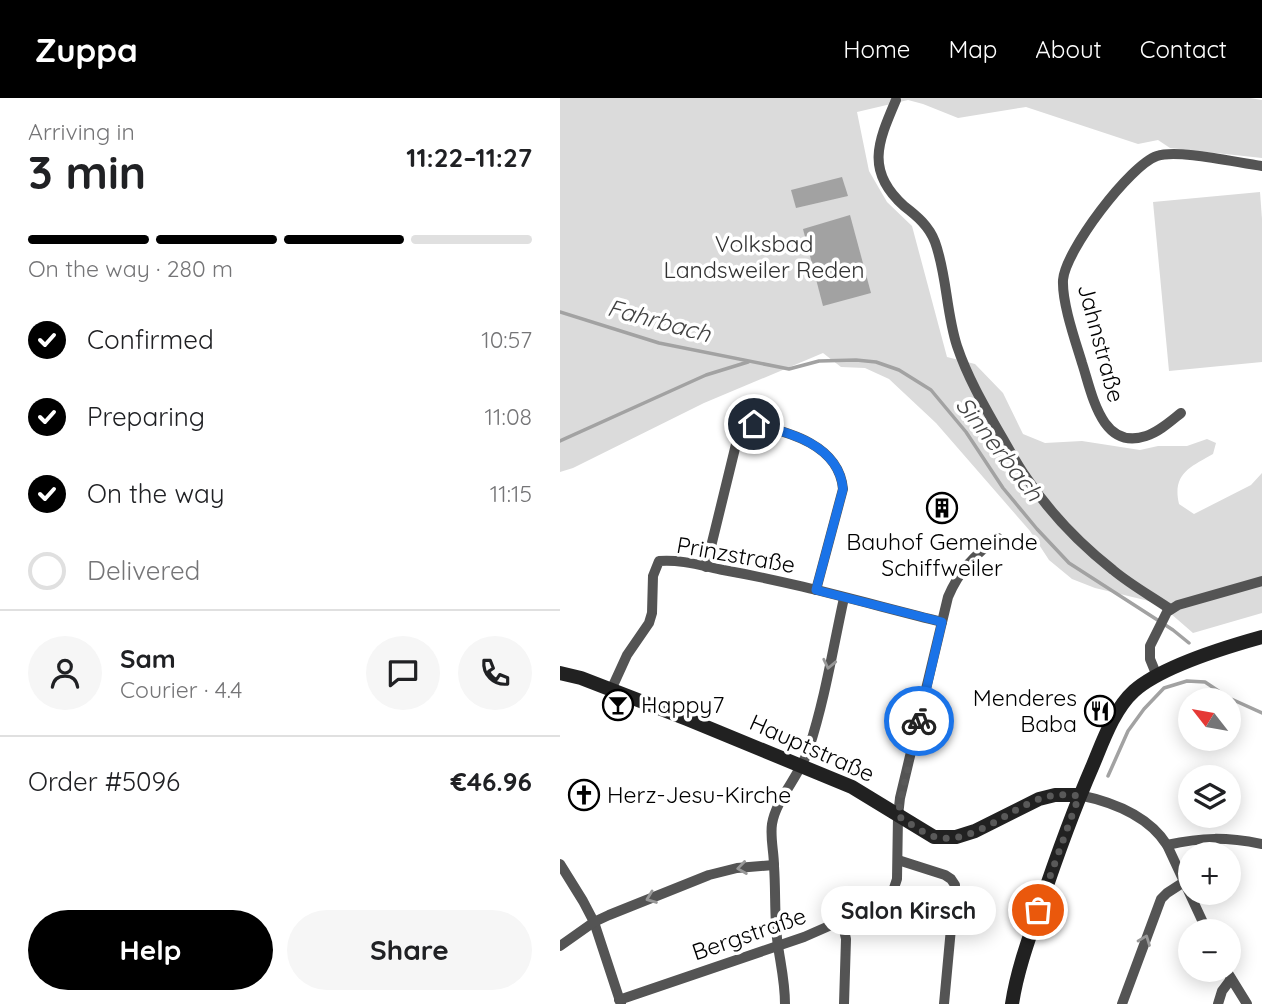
<!DOCTYPE html>
<meta charset="utf-8">
<style>
body{margin:0;font-family:Quicksand,sans-serif;background:#f6f6f6;color:#202124;height:100vh;display:flex;flex-direction:column;font-size:26px;white-space:nowrap}
*{box-sizing:border-box;margin:0}
p{font-size:23px;color:#757577}
.icon{flex:none;width:38px;height:38px;fill:none;stroke:currentColor;stroke-width:2;stroke-linecap:round;stroke-linejoin:round}
.map{position:relative;flex:1;overflow:hidden}
.panel{display:flex;flex-direction:column;background:#fff;width:560px}
.panel>*{flex:none}
.needle{width:46px;rotate:301deg}
.controls{position:absolute;left:618px;top:590px;display:grid;gap:14px}
.controls a{display:grid;place-items:center;width:63px;height:63px;border-radius:50%;background:#fff;box-shadow:0 4px 18px #0003;font-size:35px}
.pin{position:absolute;display:grid;place-items:center;width:60px;height:60px;color:#fff;margin:-30px;border:4px solid #fff;border-radius:50%;box-shadow:0 2px 7px #0007}
.courier{position:absolute;display:grid;place-items:center;width:70px;height:70px;margin:-35px;border:5px solid #1a73e8;border-radius:50%;background:#fff;color:#222;box-shadow:0 2px 9px #0007}
.bubble{position:absolute;height:49px;border-radius:24px;background:#fff;box-shadow:0 4px 18px #0003;font-size:23px;font-weight:700;line-height:49px;text-align:center}
.summary em{font-style:normal;font-weight:700}
.summary div{display:flex;flex-direction:column-reverse}
.summary{display:flex;align-items:center;justify-content:space-between;height:119px;padding:0 28px}
h1{font-size:46px;font-weight:700;line-height:52px}
.bar{display:grid;grid-template-columns:repeat(4,1fr);gap:10px 7px;align-content:center;height:84px;padding:0 28px}
.bar i{height:9px;border-radius:5px;background:#e0e0e0}
.bar .active{background:#000}
.bar p{grid-column:span 4}
.line{display:flex;align-items:center;gap:18px;padding:0 28px;border-top:2px solid #e0e0e0}
.line div{flex:1}
.round{display:grid;place-items:center;flex:none;width:74px;height:74px;border-radius:37px;background:#f6f6f6}
ol{padding:0 28px;list-style:none}
li{display:flex;align-items:center;gap:21px;height:77px}
li p{margin-inline-start:auto}
li .icon{padding:7px;border-radius:50%;background:#000;color:#fff;stroke-width:4}
li:last-child{color:#757577}
li i{width:38px;height:38px;border:4px solid #e0e0e0;border-radius:50%}
.action{display:flex;gap:14px;margin-top:auto;padding:14px 28px}
.action a{flex:1;height:80px;border-radius:42px;background:#000;color:#fff;font-size:28px;font-weight:700;line-height:80px;text-align:center}
.action a+a{background:#f6f6f6;color:#202124}
header{display:flex;align-items:center;gap:42px;box-sizing:border-box;height:98px;padding:0 35px;background:#000;color:#fff}
header strong{font-size:33px}
nav{display:flex;gap:38px;margin-inline-start:auto;font-size:24px}
main{display:flex;flex:1;min-height:0}
.map>svg:first-child{display:block}
.green{fill:#dbdbdb}
.water{fill:#a2a2a2}
.lines{fill:none;stroke-linecap:round;stroke-linejoin:round}
.stream{stroke:#a2a2a2;stroke-width:3.5}
.street{stroke:#545454;stroke-width:10}
.secondary{stroke:#212121;stroke-width:14}
.oneway{stroke:#989898}
.done{stroke:#595959;stroke-width:7;stroke-dasharray:0 12.6}
.route{stroke:#1a73e8;stroke-width:9}
.labels{text-anchor:middle;stroke-width:7;stroke-linejoin:round;paint-order:stroke}
.park-label{font-size:23px;fill:#323232;stroke:#fff}
.street-label{font-size:23px;fill:#000;stroke:#fff}
.poi-label{font-size:23px;fill:#000;stroke:#fff;text-anchor:start}
.water-label{font-size:24px;font-style:italic;fill:#434343;stroke:#fff}
</style>
<header>
<strong>Zuppa</strong>
<nav><a>Home</a><a>Map</a><a>About</a><a>Contact</a></nav>
</header>
<main>
<section class="panel">
<div class="summary"><div><h1>3 min</h1><p>Arriving in</p></div><em>11:22–11:27</em></div>
<div class="bar"><i class="active"></i><i class="active"></i><i class="active"></i><i></i><p>On the way · 280 m</p></div>
<ol>
<li><svg class="icon" aria-label="check" viewBox="0 0 24 24"><path d="M5 12l5 5 9-10"/></svg>Confirmed<p>10:57</p></li>
<li><svg class="icon" aria-label="check" viewBox="0 0 24 24"><path d="M5 12l5 5 9-10"/></svg>Preparing<p>11:08</p></li>
<li><svg class="icon" aria-label="check" viewBox="0 0 24 24"><path d="M5 12l5 5 9-10"/></svg>On the way<p>11:15</p></li>
<li><i></i>Delivered</li>
</ol>
<div class="line" style="height:126px"><a class="round"><svg class="icon" aria-label="person" viewBox="0 0 24 24"><circle cx="12" cy="8" r="4"/><path d="M4 21q1-7 8-7t8 7"/></svg></a><div><b>Sam</b><p>Courier · 4.4</p></div><a class="round"><svg class="icon" aria-label="chat" viewBox="0 0 24 24"><path d="M4 5h16v11H9l-5 4z"/></svg></a><a class="round"><svg class="icon" aria-label="phone" viewBox="0 0 24 24"><path d="M5 4h4l2 5-3 2q2 4 5 5l2-3 5 2v4C11 20 4 13 5 4z"/></svg></a></div>
<div class="line" style="height:91px"><div>Order #5096</div><b>€46.96</b></div>
<div class="action"><a>Help</a><a>Share</a></div>
</section>
<div class="map">
<svg width="702" height="906" viewBox="0 0 702 906">
<rect width="100%" height="100%" fill="#fff"/>
<!-- green -->
<g class="green">
<path d="M0 0H690L702 2V60L610 50 598 42 578 46 466 9 398 20 363 6 348 2 297 14 309 73 327 104 352 128 387 259 415 266 443 295 463 336 485 345 522 343 580 352 598 348H627L647 341 656 345 653 356C630 369 612 376 619 406L634 416 691 387 702 375V515L633 535 610 515 589 503 535 490 512 481 489 462 470 433 376 325 329 281 305 270 281 269 263 255 144 305 13 370 0 374Z"/>
<polygon points="700,94 702,121 702,264 609,273 593,104"/>
</g>
<!-- water -->
<g class="water">
<polygon points="282,79 288,98 236,110 231,92"/>
<polygon points="290,117 311,195 263,208 243,131"/>
</g>
<g class="lines">
<!-- stream -->
<g class="stream">
<polyline points="0,214 99,245 229,271 259,263 296,262 316,264 339,272 371,292 406,334 443,390 477,431 509,465 613,532 629,545"/>
<polyline points="0,343 146,277 188,264"/>
<polyline points="548,678 568,633 584,611 604,590 627,583 645,584 669,600 702,615"/>
</g>
<!-- street -->
<g class="street">
<path d="M336 2C318 44 305 73 344 108 357 118 369 128 375 144 387 177 386 214 397 248 407 278 423 306 439 334 448 349 456 365 466 379 490 415 520 446 553 472 571 487 591 498 610 511"/>
<path d="M621 315C611 323 599 334 586 338 541 353 532 295 522 265 515 242 502 205 503 182 505 153 570 67 597 58 618 51 678 65 702 68"/>
<path d="M146 469 179 334 187 328 194 326C229 334 279 347 283 391L256 492"/>
<polyline points="597,578 590,561 590,548 607,514 618,507 702,483"/>
<path d="M51 592 67 557 89 525 92 515 93 478 99 463C120 461 143 468 163 472 237 485 309 506 382 524"/>
<path d="M519 697C553 704 588 717 607 747L647 833"/>
<path d="M607 747C643 739 666 739 702 746"/>
<polyline points="338,762 385,777 391,781 395,787 384,906"/>
<polyline points="0,766 23,803 34,824 61,906"/>
<polyline points="282,823 286,841 284,906"/>
<polyline points="0,848 34,824 49,817 149,777 177,770 214,767"/>
<polyline points="666,872 687,906"/>
<path d="M59 902 244 839 310 810 325 801 333 793 337 781 338 718 340 700 388 499C399 473 415 456 438 440"/>
<path d="M225 906C225 885 221 868 218 848 214 822 216 795 214 768 214 754 210 740 212 726 216 701 241 676 249 650 265 601 273 550 284 500"/>
<polyline points="562,906 601,801 607,795 624,784"/>
<polyline points="658,906 662,893 671,881"/>
</g>
<!-- secondary -->
<g class="secondary">
<polyline points="0,575 21,580 127,621 292,689 374,739 396,739 415,733 479,701 495,697 519,697"/>
<path d="M452 906C457 873 469 840 480 808 496 760 513 713 533 667 543 643 554 611 574 593 602 568 666 549 702 539"/>
</g>
</g>
<!-- one-way arrows -->
<defs><path id="oneway-chevron" d="M-2-3.5L2.5 0L-2 3.5" fill="none" stroke-width="1.6" stroke-linecap="round" stroke-linejoin="round" transform="scale(1.75)"/></defs>
<g class="oneway">
<use href="#oneway-chevron" transform="translate(269 566) rotate(102)"/>
<use href="#oneway-chevron" transform="translate(182 770) rotate(172)"/>
<use href="#oneway-chevron" transform="translate(91 800) rotate(159)"/>
<use href="#oneway-chevron" transform="translate(585 842) rotate(-69)"/>
</g>
<g class="lines">
<!-- done -->
<path class="done" d="M359 623 341 700 338 718C350 725 363 736 376 739 411 748 450 710 482 700 495 696 506 696 519 698L478 812"/>
<!-- route -->
<path class="route" d="M194 326C229 334 279 347 283 391L256 492 382 524 359 623"/>
</g>
<!-- icons -->
<defs>
<g id="building-ring" transform="scale(1.575)"><circle r="9.5" fill="#fff" stroke="#000" stroke-width="1.5"/><path d="M-4-6H4V6H1V3H-1V6H-4ZM-2.5-4.3h1.7v1.8h-1.7ZM.8-4.3h1.7v1.8H.8ZM-2.5-1h1.7V.8h-1.7ZM.8-1h1.7V.8H.8Z" fill="#000"/></g>
<g id="bar-ring" transform="scale(1.575)"><circle r="9.5" fill="#fff" stroke="#000" stroke-width="1.5"/><path d="M-6-5H6L.8 .8V4.5H3.5V6h-7V4.5H-.8V.8Z" fill="#000"/></g>
<g id="restaurant-ring" transform="scale(1.575)"><circle r="9.5" fill="#fff" stroke="#000" stroke-width="1.5"/><path d="M-5-6h1v4h1v-4h1v4h1v-4h1v5L-1.5 .5V6h-2V.5L-5-1ZM5-6V6H3V1.5H1.5Q1.5-4 5-6Z" fill="#000"/></g>
<g id="church-ring" transform="scale(1.575)"><circle r="9.5" fill="#fff" stroke="#000" stroke-width="1.5"/><path d="M-1.2-6h2.4v3.5h3.3v2.4h-3.3V6h-2.4V-.1h-3.3v-2.4h3.3Z" fill="#000"/></g>
</defs>
<g fill-rule="evenodd">
<use href="#building-ring" x="382" y="410"/>
<use href="#bar-ring" x="58" y="607"/>
<use href="#restaurant-ring" x="540" y="613"/>
<use href="#church-ring" x="24" y="697"/>
</g>
<g class="labels">
<!-- park labels -->
<g class="park-label">
<text x="204" y="154">Volksbad<tspan x="204" dy="26">Landsweiler Reden</tspan></text>
</g>
<!-- street labels -->
<g class="street-label">
<text transform="translate(541 245) rotate(75)" y="8">Jahnstraße</text>
<text transform="translate(176 457) rotate(10)" y="8">Prinzstraße</text>
<text transform="translate(252 650) rotate(24)" y="8">Hauptstraße</text>
<text transform="translate(189 836) rotate(-19)" y="8">Bergstraße</text>
</g>
<!-- poi labels -->
<g class="poi-label">
<text x="382" y="452" text-anchor="middle">Bauhof Gemeinde<tspan x="382" dy="26">Schiffweiler</tspan></text>
<text x="517" y="608" text-anchor="end">Menderes<tspan x="517" dy="26">Baba</tspan></text>
<text x="81" y="615">Happy7</text>
<text x="47" y="705">Herz-Jesu-Kirche</text>
</g>
<!-- water labels -->
<g class="water-label">
<text transform="translate(99 223) rotate(15)" y="8">Fahrbach</text>
<text transform="translate(439 351) rotate(52)" y="8">Sinnerbach</text>
</g>
</g>
</svg>
<div class="controls">
<a><svg class="needle" viewBox="-14 -14 28 28"><path d="M0-13l5 13h-10z" fill="#e53935"/><path d="M0 13l5-13h-10z" fill="#757577"/></svg></a>
<a><svg class="icon" aria-label="layers" viewBox="0 0 24 24"><path d="M12 4l9 5-9 5-9-5zM3 14l9 5 9-5"/></svg></a>
<a>+</a>
<a>−</a>
</div>
<div class="pin" style="left:478px;top:812px;background:#ea580c"><svg class="icon" aria-label="bag" viewBox="0 0 24 24"><path d="M5 8h14l-1 12H6zM9 8a3 3 0 0 1 6 0"/></svg></div>
<div class="pin" style="left:194px;top:326px;background:#1f2937"><svg class="icon" aria-label="home" viewBox="0 0 24 24"><path d="M3 11l9-7 9 7M6 9v11h12V9"/></svg></div>
<div class="courier" style="left:359px;top:623px"><svg class="icon" aria-label="bike" viewBox="0 0 24 24"><circle cx="6" cy="16" r="4"/><circle cx="18" cy="16" r="4"/><path d="M6 16l4-8h5l3 8M10 8l3 8H6M13 5h3"/></svg></div>
<div class="bubble" style="left:261px;top:788px;width:175px">Salon Kirsch</div>
</div>
</main>
